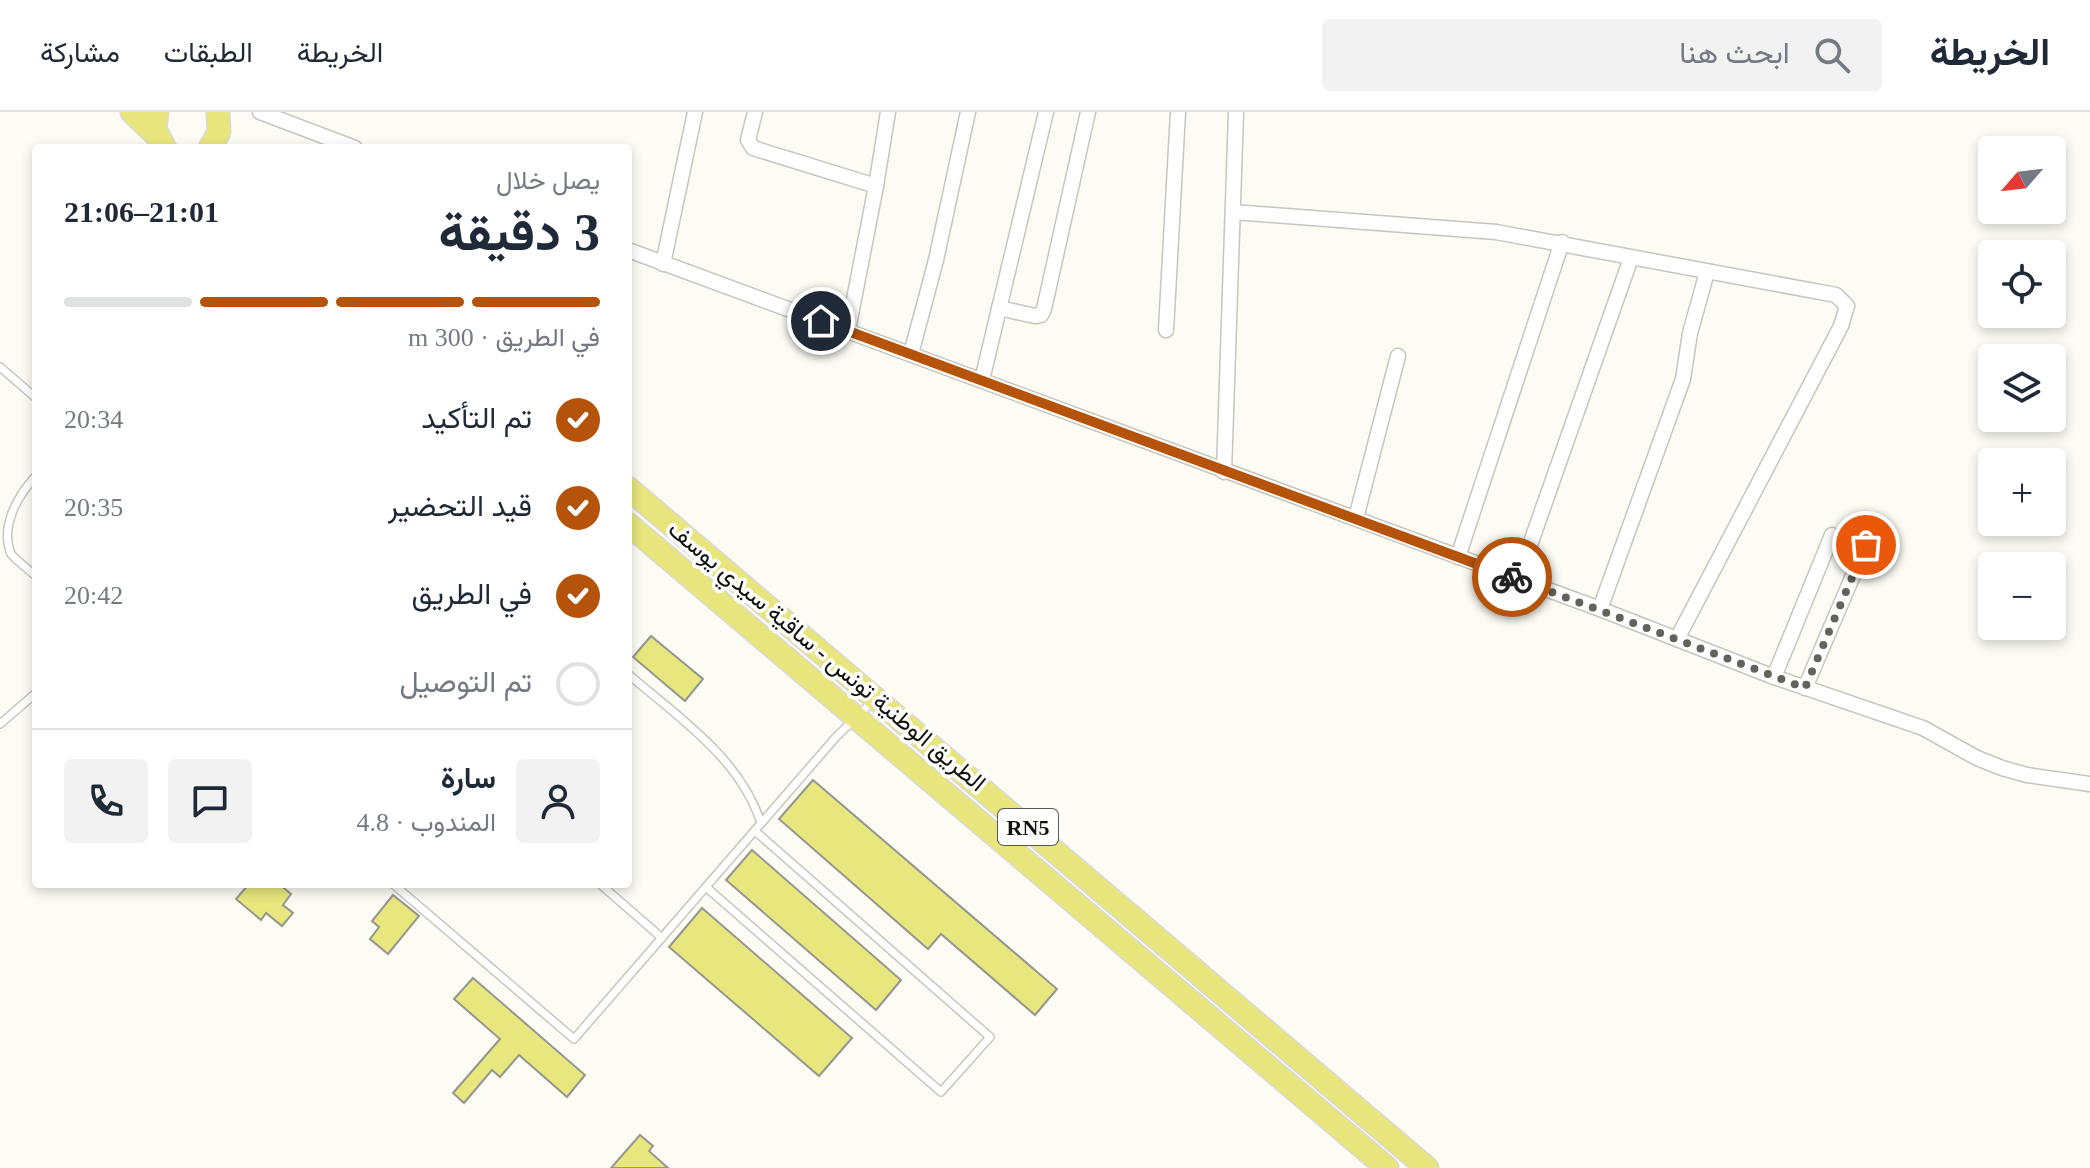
<!DOCTYPE html>
<html lang="ar">
<meta charset="utf-8">
<style>
body{margin:0;font-family:"Times New Roman",Vazirmatn,serif;background:#f2f2f3;color:#1f2937;direction:rtl;height:100vh;display:flex;flex-direction:column;font-size:30px;white-space:nowrap}
*{box-sizing:border-box;margin:0}
p{font-size:26px;color:#747a83}
.icon{flex:none;width:44px;height:44px;fill:none;stroke:currentColor;stroke-width:2;stroke-linecap:round;stroke-linejoin:round}
.map{position:relative;flex:1;overflow:hidden;direction:ltr}
.details{position:absolute;left:32px;top:32px;width:600px;height:744px;display:flex;flex-direction:column;background:#fff;border-radius:8px;box-shadow:0 4px 12px #0003;direction:rtl}
.details>*{flex:none}
.needle{width:52px;rotate:242deg}
.controls{position:absolute;left:1978px;top:24px;display:grid;gap:16px}
.controls a{display:grid;place-items:center;width:88px;height:88px;border-radius:8px;background:#fff;box-shadow:0 4px 12px #0003;font-size:40px}
.pin{position:absolute;display:grid;place-items:center;width:68px;height:68px;color:#fff;margin:-34px;border:4px solid #fff;border-radius:50%;box-shadow:0 2px 8px #0007}
.courier{position:absolute;display:grid;place-items:center;width:80px;height:80px;margin:-40px;border:6px solid #b45309;border-radius:50%;background:#fff;color:#222;box-shadow:0 2px 10px #0007}
.headline em{font-style:normal;font-weight:700}
.headline div{display:flex;flex-direction:column-reverse}
.headline{display:flex;align-items:center;justify-content:space-between;height:136px;padding:0 32px}
h1{font-size:52px;font-weight:700;line-height:60px}
.bar{display:grid;grid-template-columns:repeat(4,1fr);gap:12px 8px;align-content:center;height:96px;padding:0 32px}
.bar i{height:10px;border-radius:6px;background:#e0e1e3}
.bar .selected{background:#b45309}
.bar p{grid-column:span 4}
.line{display:flex;align-items:center;gap:20px;padding:0 32px;border-top:2px solid #e0e1e3}
.line div{flex:1}
.round{display:grid;place-items:center;flex:none;width:84px;height:84px;border-radius:8px;background:#f2f2f3}
ol{padding:0 32px;list-style:none}
li{display:flex;align-items:center;gap:24px;height:88px}
li p{margin-inline-start:auto}
li .icon{padding:8px;border-radius:50%;background:#b45309;color:#fff;stroke-width:4}
li:last-child{color:#747a83}
li i{width:44px;height:44px;border:4px solid #e0e1e3;border-radius:50%}
header{display:flex;align-items:center;gap:48px;box-sizing:border-box;height:112px;padding:0 40px;background:#fff;border-bottom:2px solid #e0e1e3}
header strong{font-size:38px}
nav{display:flex;gap:44px;margin-inline-start:auto;font-size:28px}
.search{width:560px;height:72px;background:#f2f2f3;display:flex;align-items:center;gap:20px;box-sizing:border-box;padding:0 28px;border-radius:8px;color:#747a83;font-size:30px}
.map>svg:first-child{display:block}
.building{fill:#e8e77d;stroke:#969690;stroke-width:2}
.lines{fill:none;stroke-linecap:round;stroke-linejoin:round}
.lane-casing{stroke:#c6c6bf;stroke-width:10}
.street-casing{stroke:#c6c6bf;stroke-width:17}
.primary-casing{stroke:#d9d9d8;stroke-width:25}
.lane{stroke:#fff;stroke-width:7}
.street{stroke:#fff;stroke-width:14}
.primary{stroke:#e7e57c;stroke-width:22}
.done{stroke:#63635e;stroke-width:8;stroke-dasharray:0 14.4}
.route{stroke:#b45309;stroke-width:10}
.labels{text-anchor:middle;stroke-width:7;stroke-linejoin:round;paint-order:stroke}
.shield{fill:#fffffe;stroke:#585855;stroke-width:2}
.shield-label{font-size:22px;font-weight:bold;fill:#10100d}
.street-label{font-size:24px;fill:#10100d;stroke:#fffffe}
</style>
<header>
<strong>الخريطة</strong>
<div class="search"><svg class="icon" aria-label="search" viewBox="0 0 24 24"><circle cx="10" cy="10" r="6"/><path d="M15 15l6 6"/></svg>ابحث هنا</div>
<nav><a>الخريطة</a><a>الطبقات</a><a>مشاركة</a></nav>
</header>
<div class="map">
<svg width="2090" height="1056" viewBox="0 0 2090 1056">
<rect width="100%" height="100%" fill="#fcfcf5"/>
<!-- building -->
<g class="building">
<polygon points="651,524 703,567 685,589 633,545"/>
<polygon points="813,668 1057,877 1035,903 941,822 928,837 779,707"/>
<polygon points="752,738 901,868 876,898 726,768"/>
<polygon points="249,772 279,772 291,782 283,793 293,801 282,814 266,801 261,808 236,787"/>
<polygon points="393,783 419,804 388,842 370,827 379,815 372,809"/>
<polygon points="702,796 852,926 819,964 669,835"/>
<polygon points="473,866 585,963 567,985 519,943 500,965 492,958 464,991 453,981 500,927 454,887"/>
<polygon points="640,1023 653,1034 649,1039 668,1056 611,1056"/>
</g>
<g class="lines">
<!-- lane casing -->
<g class="lane-casing">
<g id="lane">
<polyline points="0,255 36,286"/>
<path d="M36 364C17 384 0 415 11 442 18 450 28 457 36 464"/>
<path d="M628 562C678 605 740 646 761 711"/>
<polyline points="0,612 36,581"/>
<polyline points="393,772 574,927 836,625 873,589"/>
<polyline points="600,772 662,826"/>
<polyline points="706,775 941,980 990,925 755,719"/>
</g>
</g>
<!-- street casing -->
<g class="street-casing">
<g id="street">
<polyline points="260,0 355,36"/>
<polyline points="755,0 748,28 753,36 876,74"/>
<polyline points="1233,100 1496,120 1836,183 1847,194 1841,214 1677,527"/>
<polyline points="628,138 1600,497 1774,565 1923,616 1977,646 2002,656 2027,663 2090,672"/>
<polyline points="663,152 695,0"/>
<polyline points="999,196 1035,204 1041,203 1044,197 1088,0"/>
<polyline points="848,218 876,74 888,0"/>
<polyline points="1166,218 1178,0"/>
<polyline points="911,242 936,148 968,0"/>
<polyline points="982,268 1046,0"/>
<polyline points="1224,360 1236,0"/>
<polyline points="1356,406 1398,244"/>
<polyline points="1458,445 1562,130"/>
<polyline points="1518,467 1631,146"/>
<polyline points="1600,497 1683,267 1690,221 1707,160"/>
<polyline points="1774,565 1832,423"/>
<polyline points="1805,576 1866,433"/>
</g>
</g>
<!-- primary casing -->
<g class="primary-casing">
<g id="primary">
<polyline points="132,0 157,24"/>
<polyline points="157,0 155,17 165,36"/>
<polyline points="210,36 219,20 218,0"/>
<polyline points="628,376 1427,1056"/>
<polyline points="628,412 1387,1056"/>
</g>
</g>
<!-- lane -->
<use href="#lane" class="lane"/>
<!-- street -->
<use href="#street" class="street"/>
<!-- primary -->
<use href="#primary" class="primary"/>
</g>
<g class="lines">
<!-- done -->
<polyline class="done" points="1512,465 1805,576 1866,433"/>
<!-- route -->
<polyline class="route" points="821,209 1512,465"/>
</g>
<g class="labels">
<!-- shield labels -->
<rect class="shield" x="998" y="697" width="60" height="36" rx="6"/>
<g class="shield-label">
<text x="1028" y="723">RN5</text>
</g>
<!-- street labels -->
<g class="street-label">
<text transform="translate(827 544) rotate(40)" y="8">الطريق الوطنية تونس - ساقية سيدي يوسف</text>
</g>
</g>
</svg>
<div class="controls">
<a><svg class="needle" viewBox="-14 -14 28 28"><path d="M0-13l5 13h-10z" fill="#e53935"/><path d="M0 13l5-13h-10z" fill="#747a83"/></svg></a>
<a><svg class="icon" aria-label="locate" viewBox="0 0 24 24"><circle cx="12" cy="12" r="6"/><path d="M12 2v4M12 18v4M2 12h4M18 12h4"/></svg></a>
<a><svg class="icon" aria-label="layers" viewBox="0 0 24 24"><path d="M12 4l9 5-9 5-9-5zM3 14l9 5 9-5"/></svg></a>
<a>+</a>
<a>−</a>
</div>
<div class="pin" style="left:1866px;top:433px;background:#ea580c"><svg class="icon" aria-label="bag" viewBox="0 0 24 24"><path d="M5 8h14l-1 12H6zM9 8a3 3 0 0 1 6 0"/></svg></div>
<div class="pin" style="left:821px;top:209px;background:#1f2937"><svg class="icon" aria-label="home" viewBox="0 0 24 24"><path d="M3 11l9-7 9 7M6 9v11h12V9"/></svg></div>
<div class="courier" style="left:1512px;top:465px"><svg class="icon" aria-label="bike" viewBox="0 0 24 24"><circle cx="6" cy="16" r="4"/><circle cx="18" cy="16" r="4"/><path d="M6 16l4-8h5l3 8M10 8l3 8H6M13 5h3"/></svg></div>
<section class="details">
<div class="headline"><div><h1>3 دقيقة</h1><p>يصل خلال</p></div><em>21:01–21:06</em></div>
<div class="bar"><i class="selected"></i><i class="selected"></i><i class="selected"></i><i></i><p>في الطريق · 300 m</p></div>
<ol>
<li><svg class="icon" aria-label="check" viewBox="0 0 24 24"><path d="M5 12l5 5 9-10"/></svg>تم التأكيد<p>20:34</p></li>
<li><svg class="icon" aria-label="check" viewBox="0 0 24 24"><path d="M5 12l5 5 9-10"/></svg>قيد التحضير<p>20:35</p></li>
<li><svg class="icon" aria-label="check" viewBox="0 0 24 24"><path d="M5 12l5 5 9-10"/></svg>في الطريق<p>20:42</p></li>
<li><i></i>تم التوصيل</li>
</ol>
<div class="line" style="height:144px"><a class="round"><svg class="icon" aria-label="person" viewBox="0 0 24 24"><circle cx="12" cy="8" r="4"/><path d="M4 21q1-7 8-7t8 7"/></svg></a><div><b>سارة</b><p>المندوب · 4.8</p></div><a class="round"><svg class="icon" aria-label="chat" viewBox="0 0 24 24"><path d="M4 5h16v11H9l-5 4z"/></svg></a><a class="round"><svg class="icon" aria-label="phone" viewBox="0 0 24 24"><path d="M5 4h4l2 5-3 2q2 4 5 5l2-3 5 2v4C11 20 4 13 5 4z"/></svg></a></div>
</section>
</div>
